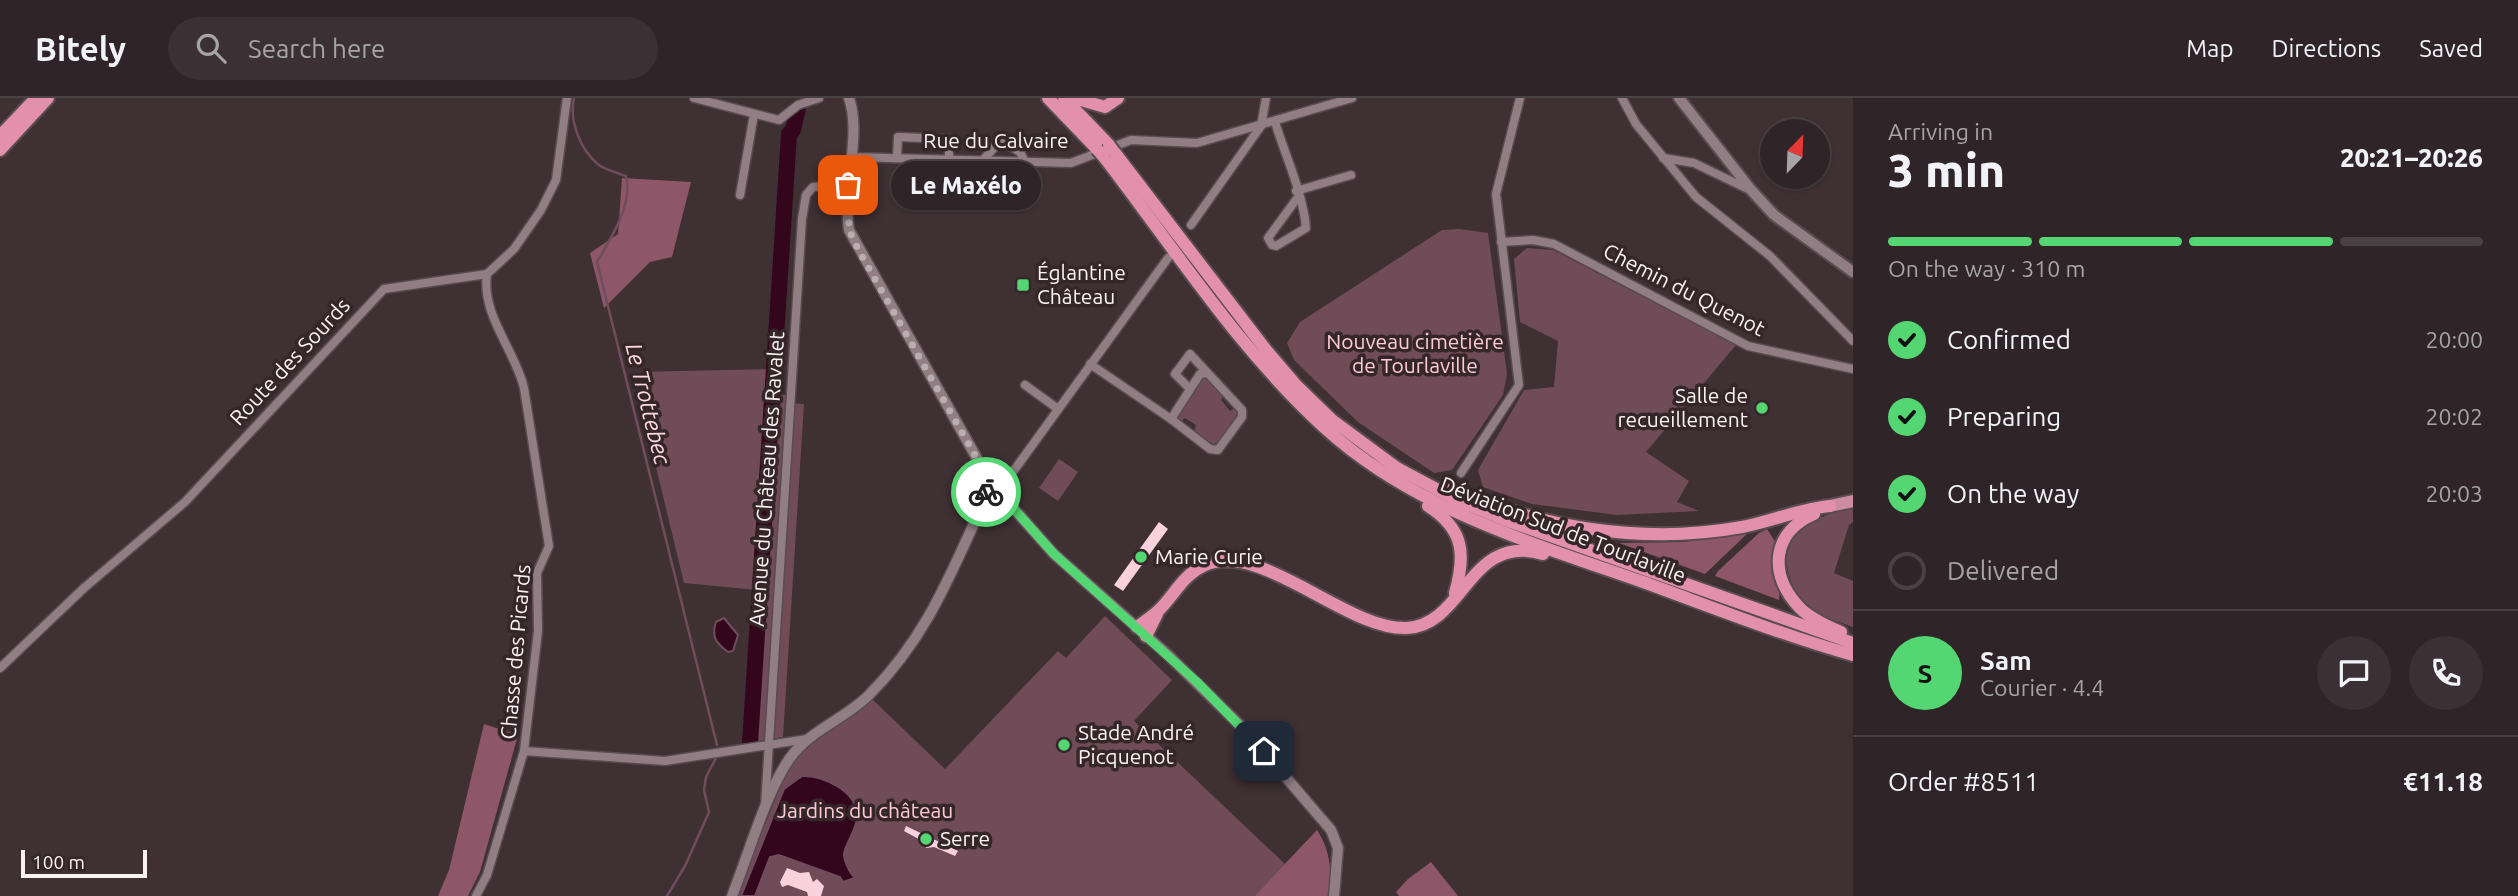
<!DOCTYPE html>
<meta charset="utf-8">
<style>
body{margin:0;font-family:Ubuntu,sans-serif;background:#3b3033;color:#f1f3f6;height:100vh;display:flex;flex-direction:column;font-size:26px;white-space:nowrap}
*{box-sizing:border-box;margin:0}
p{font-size:23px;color:#a7a4a7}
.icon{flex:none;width:38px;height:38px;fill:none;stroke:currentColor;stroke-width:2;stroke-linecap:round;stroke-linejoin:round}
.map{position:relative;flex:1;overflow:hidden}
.drawer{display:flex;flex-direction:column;background:#2f2427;width:665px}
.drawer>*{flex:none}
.needle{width:46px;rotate:23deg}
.buttons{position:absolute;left:1760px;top:21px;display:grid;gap:14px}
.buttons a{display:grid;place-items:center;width:70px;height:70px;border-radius:50%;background:#2f2427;box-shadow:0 2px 5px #0004,0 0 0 2px #4a4144;font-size:35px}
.scale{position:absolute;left:21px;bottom:18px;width:126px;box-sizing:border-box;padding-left:7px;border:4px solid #fcf2f5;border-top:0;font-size:19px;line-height:24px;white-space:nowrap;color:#fcf2f5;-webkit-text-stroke:5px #35262a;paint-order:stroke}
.pin{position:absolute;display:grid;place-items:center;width:60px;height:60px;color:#fff;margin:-30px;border-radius:14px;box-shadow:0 4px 10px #0006}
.courier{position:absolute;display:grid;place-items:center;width:70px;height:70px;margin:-35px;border:5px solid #54d672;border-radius:50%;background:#fff;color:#222;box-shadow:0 2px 9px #0007}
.bubble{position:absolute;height:49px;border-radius:24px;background:#2f2427;box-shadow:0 2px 5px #0004,0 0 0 2px #4a4144;font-size:23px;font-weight:800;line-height:49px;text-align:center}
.head em{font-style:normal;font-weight:800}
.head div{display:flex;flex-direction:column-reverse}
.head{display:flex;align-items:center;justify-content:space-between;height:119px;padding:0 35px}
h1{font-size:46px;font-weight:800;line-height:52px}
.bar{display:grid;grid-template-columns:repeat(4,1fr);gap:10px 7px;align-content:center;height:84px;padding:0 35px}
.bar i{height:9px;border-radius:5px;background:#4a4144}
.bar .selected{background:#54d672}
.bar p{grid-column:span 4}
.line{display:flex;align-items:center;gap:18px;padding:0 35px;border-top:2px solid #4a4144}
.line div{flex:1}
.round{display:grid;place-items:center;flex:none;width:74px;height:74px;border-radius:37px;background:#3b3033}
ol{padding:0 35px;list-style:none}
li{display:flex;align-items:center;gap:21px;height:77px}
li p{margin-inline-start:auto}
li .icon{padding:7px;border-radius:50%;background:#54d672;color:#111;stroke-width:4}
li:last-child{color:#a7a4a7}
li i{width:38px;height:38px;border:4px solid #4a4144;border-radius:50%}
header{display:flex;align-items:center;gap:42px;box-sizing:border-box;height:98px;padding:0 35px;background:#2f2427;border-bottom:2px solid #4a4144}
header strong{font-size:33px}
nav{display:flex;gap:38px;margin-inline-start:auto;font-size:24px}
.search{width:490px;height:63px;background:#3b3033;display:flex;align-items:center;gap:18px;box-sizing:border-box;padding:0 24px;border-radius:38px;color:#a7a4a7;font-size:26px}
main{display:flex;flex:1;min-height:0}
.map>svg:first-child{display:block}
.green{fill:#704c58}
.forest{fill:#8d5669}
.water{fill:#34061b;stroke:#704d5c;stroke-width:2}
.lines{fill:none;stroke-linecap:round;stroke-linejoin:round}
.stream{stroke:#704d5c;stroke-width:2.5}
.river{stroke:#34061b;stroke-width:16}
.building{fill:#f9d2de}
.minor-casing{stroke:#594c50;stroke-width:11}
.tertiary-casing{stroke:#594c50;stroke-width:13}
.secondary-casing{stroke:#594c50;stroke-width:14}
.primary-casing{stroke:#594c50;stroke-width:16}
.trunk-casing{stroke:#594c50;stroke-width:16}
.minor{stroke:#907e84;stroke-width:8}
.tertiary{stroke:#907e84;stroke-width:10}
.secondary{stroke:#907e84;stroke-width:10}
.primary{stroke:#ce8ca3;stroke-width:12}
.trunk{stroke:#e390ad;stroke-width:12}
.trunk-bridge-casing{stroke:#594c50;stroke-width:16;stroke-linecap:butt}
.trunk-bridge{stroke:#e390ad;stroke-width:12}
.done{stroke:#baaeb1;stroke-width:7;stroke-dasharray:0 12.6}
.route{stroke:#54d672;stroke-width:9}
.poi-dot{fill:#54d672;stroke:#35262a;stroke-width:2.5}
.labels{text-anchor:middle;stroke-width:7;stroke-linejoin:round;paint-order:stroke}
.street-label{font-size:21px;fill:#fcf2f5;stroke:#35262a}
.poi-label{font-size:21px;fill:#fcf2f5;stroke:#35262a;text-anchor:start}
.park-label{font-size:21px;fill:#fec9d9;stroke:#35262a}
.water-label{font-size:23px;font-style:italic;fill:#fdd9e4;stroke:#35262a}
</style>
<header>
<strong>Bitely</strong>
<div class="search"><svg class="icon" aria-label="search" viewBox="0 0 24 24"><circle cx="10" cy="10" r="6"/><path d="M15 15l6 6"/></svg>Search here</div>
<nav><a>Map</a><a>Directions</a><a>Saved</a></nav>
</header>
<main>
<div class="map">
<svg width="1853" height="798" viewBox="0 0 1853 798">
<rect width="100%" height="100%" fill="#3f3034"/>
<!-- green -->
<g class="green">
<polygon points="1459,131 1488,135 1507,276 1503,297 1452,372 1434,375 1358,324 1294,262 1287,245 1300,224 1442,132"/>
<polygon points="1527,150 1553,152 1736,247 1646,354 1689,383 1677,404 1699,413 1617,417 1532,406 1483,389 1478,372 1524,292 1554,289 1558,243 1520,224 1514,161"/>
<polygon points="771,271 773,296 786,297 786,305 804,306 783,639 750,645 757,492 684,485 633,274"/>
<polygon points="1206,280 1224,297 1221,302 1230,313 1235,310 1238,315 1219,344 1213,346 1194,334 1196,327 1185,320 1180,324 1175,318 1200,282"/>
<polygon points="1059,361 1078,374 1058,403 1039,390"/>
<path d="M1853 409V424L1849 427 1834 475 1853 483V529C1840 524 1825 520 1813 512 1802 505 1792 490 1789 477 1777 433 1818 418 1853 409Z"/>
<path d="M1105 518 1172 582 1134 623 1285 766 1317 732C1331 754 1331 772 1330 798H736L786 675 803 653 871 600 945 671 1058 553 1066 560Z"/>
</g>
<!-- forest -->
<g class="forest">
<polygon points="622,80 691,84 672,159 650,164 604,210 590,155 618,136"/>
<path d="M1767 431 1776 445C1768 464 1782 482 1779 502L1715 478 1718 473 1759 435Z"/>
<polygon points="1748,435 1705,476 1619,445 1684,444"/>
<polygon points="484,626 518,637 480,774 468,798 438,798 449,772"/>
<path d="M1317 732C1331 754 1331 772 1330 798H1255Z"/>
<polygon points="1431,764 1458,798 1399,798 1396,794 1408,781"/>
</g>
<!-- water -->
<g class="water">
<path d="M724 520 738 537 733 553 728 554C716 545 711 539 716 524Z"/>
<path d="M802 678C824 677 859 694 857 720 856 733 845 746 844 756 844 763 850 776 855 780L843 784 840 779 779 757 770 759 755 798H741L784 691Z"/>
</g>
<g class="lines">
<!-- stream -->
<g class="stream">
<path d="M574 0C569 23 580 52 599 67 606 72 618 75 626 78 633 107 611 140 597 164L717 647"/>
<polyline points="667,798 685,768 709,714 704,692 706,679 716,660"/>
</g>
<!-- river -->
<polyline class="river" points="750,645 789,36 793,32 798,10"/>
</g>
<!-- building -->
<g class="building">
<polygon points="1159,424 1168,431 1123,493 1114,487"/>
<polygon points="906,728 958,753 955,758 934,749 926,750 924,744 904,733"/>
<polygon points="787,770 800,775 809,774 813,784 817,781 824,788 821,798 808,798 807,794 788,787 782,789 780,784"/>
</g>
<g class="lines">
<!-- minor casing -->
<g class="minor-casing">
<g id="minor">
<polyline points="694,0 779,22 798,7 819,0"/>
<polyline points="1622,0 1636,26 1696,99 1770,158 1853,243"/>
<path d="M1275 24C1285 57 1303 95 1306 130L1276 148 1272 147 1268 140 1298 99"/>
<polyline points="850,59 1071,65 1131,42 1197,45 1352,0"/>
<polyline points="897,60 898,39 949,41 949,62"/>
<polyline points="1663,60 1694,65 1752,93"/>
<polyline points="983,62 1001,42 1020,54 1025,64"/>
<polyline points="1296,93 1351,77"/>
<polyline points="740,97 754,16"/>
<polyline points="1191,127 1261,28 1266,0"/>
<polyline points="1501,144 1533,142 1554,146 1748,248 1853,271"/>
<polyline points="1090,266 1171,321"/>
<polyline points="1025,287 1058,311"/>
<polyline points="1190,291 1175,276 1190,256 1242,312 1242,319 1218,352 1210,351 1171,321 1200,276 1207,275"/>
<polyline points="1461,375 1519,287 1496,96 1520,0"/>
<polyline points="1007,382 1168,160"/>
<polyline points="0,570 84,490 185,404 384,191 487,176 514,151 541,112 556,82 567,0"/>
<polyline points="524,653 665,663 807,641"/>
<polyline points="765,708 802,121 806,97 813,89 847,87"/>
<path d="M476 798 487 777 524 653 538 533 537 475 549 448 524 290C515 252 481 217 487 176"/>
</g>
</g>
<!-- tertiary casing -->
<g class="tertiary-casing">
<g id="tertiary">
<path d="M849 0C862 37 842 91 849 132L989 382"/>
<circle cx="998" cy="391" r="13"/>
<polyline points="1006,402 1054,456 1168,557 1247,634 1331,732 1338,750 1334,798"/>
<path d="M732 798C748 758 766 694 790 660 810 632 845 621 869 597 925 541 949 480 981 410L989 401"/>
</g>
</g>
<!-- secondary casing -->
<g class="secondary-casing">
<polyline id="secondary" points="1679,0 1752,93 1774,117 1853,174"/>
</g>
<!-- primary casing -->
<g class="primary-casing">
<polyline id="primary" points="1830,408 1853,403"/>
</g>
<!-- trunk casing -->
<g class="trunk-casing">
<g id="trunk">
<polyline points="1048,0 1097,51"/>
<polyline points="1064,0 1109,47"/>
<polyline points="1074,0 1105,9 1118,0"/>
<polyline points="0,38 36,0"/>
<polyline points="0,52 48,0"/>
<polyline points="1115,55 1266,252 1295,286 1332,322 1397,370 1457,402 1505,422 1853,545"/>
<path d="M1104 59C1175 151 1239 252 1325 330 1414 411 1532 445 1643 484 1712 509 1782 537 1853 557"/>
<path d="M1446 388C1537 430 1643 447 1742 429 1772 423 1800 411 1830 408"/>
<path d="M1428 408C1464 431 1466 456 1455 495"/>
<path d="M1814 416C1772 434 1768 476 1799 509 1809 520 1827 528 1841 534"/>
<path d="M1137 529C1144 524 1151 519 1158 513 1174 498 1182 478 1203 468 1259 440 1347 533 1407 530 1465 527 1469 434 1543 456"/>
<polyline points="1146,538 1157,516"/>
</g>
</g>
<!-- minor -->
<use href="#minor" class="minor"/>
<!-- tertiary -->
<use href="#tertiary" class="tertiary"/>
<!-- secondary -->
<use href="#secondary" class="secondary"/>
<!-- primary -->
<use href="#primary" class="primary"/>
<!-- trunk -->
<use href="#trunk" class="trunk"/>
<!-- trunk-bridge casing -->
<g class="trunk-bridge-casing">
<g id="trunk-bridge">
<polyline points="1109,47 1115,55"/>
<polyline points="1097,51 1104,59"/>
</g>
</g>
<!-- trunk-bridge -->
<use href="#trunk-bridge" class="trunk-bridge"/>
</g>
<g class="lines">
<!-- done -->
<polyline class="done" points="848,87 849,132 859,153 989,382 986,394"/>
<!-- route -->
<polyline class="route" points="986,394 996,404 1006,402 1054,456 1197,584 1264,653"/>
</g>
<!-- markers -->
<g class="poi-dot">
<rect x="1016" y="180" width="14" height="14" rx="3.5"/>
<circle cx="1762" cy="310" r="7"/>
<circle cx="1141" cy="459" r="7"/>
<circle cx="1064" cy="647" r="7"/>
<circle cx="926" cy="741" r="7"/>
</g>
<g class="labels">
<!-- street labels -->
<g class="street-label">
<text x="996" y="50">Rue du Calvaire</text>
<text transform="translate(1684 192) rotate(27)" y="7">Chemin du Quenot</text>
<text transform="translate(290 264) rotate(-47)" y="7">Route des Sourds</text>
<text transform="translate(767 381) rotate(-86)" y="7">Avenue du Château des Ravalet</text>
<text transform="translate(1563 432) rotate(21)" y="7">Déviation Sud de Tourlaville</text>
<text transform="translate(516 554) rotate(-85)" y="7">Chasse des Picards</text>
</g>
<!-- poi labels -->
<g class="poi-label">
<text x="1037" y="182">Églantine<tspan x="1037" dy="24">Château</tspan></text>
<text x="1748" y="305" text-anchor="end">Salle de<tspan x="1748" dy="24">recueillement</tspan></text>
<text x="1155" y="466">Marie Curie</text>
<text x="1078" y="642">Stade André<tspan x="1078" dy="24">Picquenot</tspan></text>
<text x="940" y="748">Serre</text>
</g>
<!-- park labels -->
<g class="park-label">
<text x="1415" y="251">Nouveau cimetière<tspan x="1415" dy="24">de Tourlaville</tspan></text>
<text x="865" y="720">Jardins du château</text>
</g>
<!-- water labels -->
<g class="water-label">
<text transform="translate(648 306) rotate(76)" y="8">Le Trottebec</text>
</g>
</g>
</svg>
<div class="buttons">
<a><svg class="needle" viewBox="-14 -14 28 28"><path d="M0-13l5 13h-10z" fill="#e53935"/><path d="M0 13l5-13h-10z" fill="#a7a4a7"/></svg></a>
</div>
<div class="scale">100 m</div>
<div class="pin" style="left:848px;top:87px;background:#ea580c"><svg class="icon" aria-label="bag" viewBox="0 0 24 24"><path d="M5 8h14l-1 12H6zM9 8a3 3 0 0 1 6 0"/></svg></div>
<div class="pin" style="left:1264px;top:653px;background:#1f2937"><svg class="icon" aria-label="home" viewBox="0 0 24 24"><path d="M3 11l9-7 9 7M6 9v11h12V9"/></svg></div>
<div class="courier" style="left:986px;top:394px"><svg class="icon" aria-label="bike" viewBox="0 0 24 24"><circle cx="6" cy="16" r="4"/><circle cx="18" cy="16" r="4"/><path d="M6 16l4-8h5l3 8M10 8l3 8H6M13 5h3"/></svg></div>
<div class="bubble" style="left:891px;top:63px;width:150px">Le Maxélo</div>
</div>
<section class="drawer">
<div class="head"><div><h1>3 min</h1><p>Arriving in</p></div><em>20:21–20:26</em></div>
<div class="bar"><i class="selected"></i><i class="selected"></i><i class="selected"></i><i></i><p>On the way · 310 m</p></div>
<ol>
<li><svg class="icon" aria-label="check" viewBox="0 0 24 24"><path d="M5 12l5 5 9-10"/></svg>Confirmed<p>20:00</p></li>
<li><svg class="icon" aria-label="check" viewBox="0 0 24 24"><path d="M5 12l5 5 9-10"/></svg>Preparing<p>20:02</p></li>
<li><svg class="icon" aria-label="check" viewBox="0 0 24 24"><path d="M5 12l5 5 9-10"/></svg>On the way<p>20:03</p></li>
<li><i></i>Delivered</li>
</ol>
<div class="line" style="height:126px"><b class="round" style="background:#54d672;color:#111">S</b><div><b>Sam</b><p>Courier · 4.4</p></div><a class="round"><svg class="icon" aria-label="chat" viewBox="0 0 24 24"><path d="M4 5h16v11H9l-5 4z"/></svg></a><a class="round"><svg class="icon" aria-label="phone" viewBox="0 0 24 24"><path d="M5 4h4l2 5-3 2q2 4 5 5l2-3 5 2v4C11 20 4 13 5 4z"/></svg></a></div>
<div class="line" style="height:91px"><div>Order #8511</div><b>€11.18</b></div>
</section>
</main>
